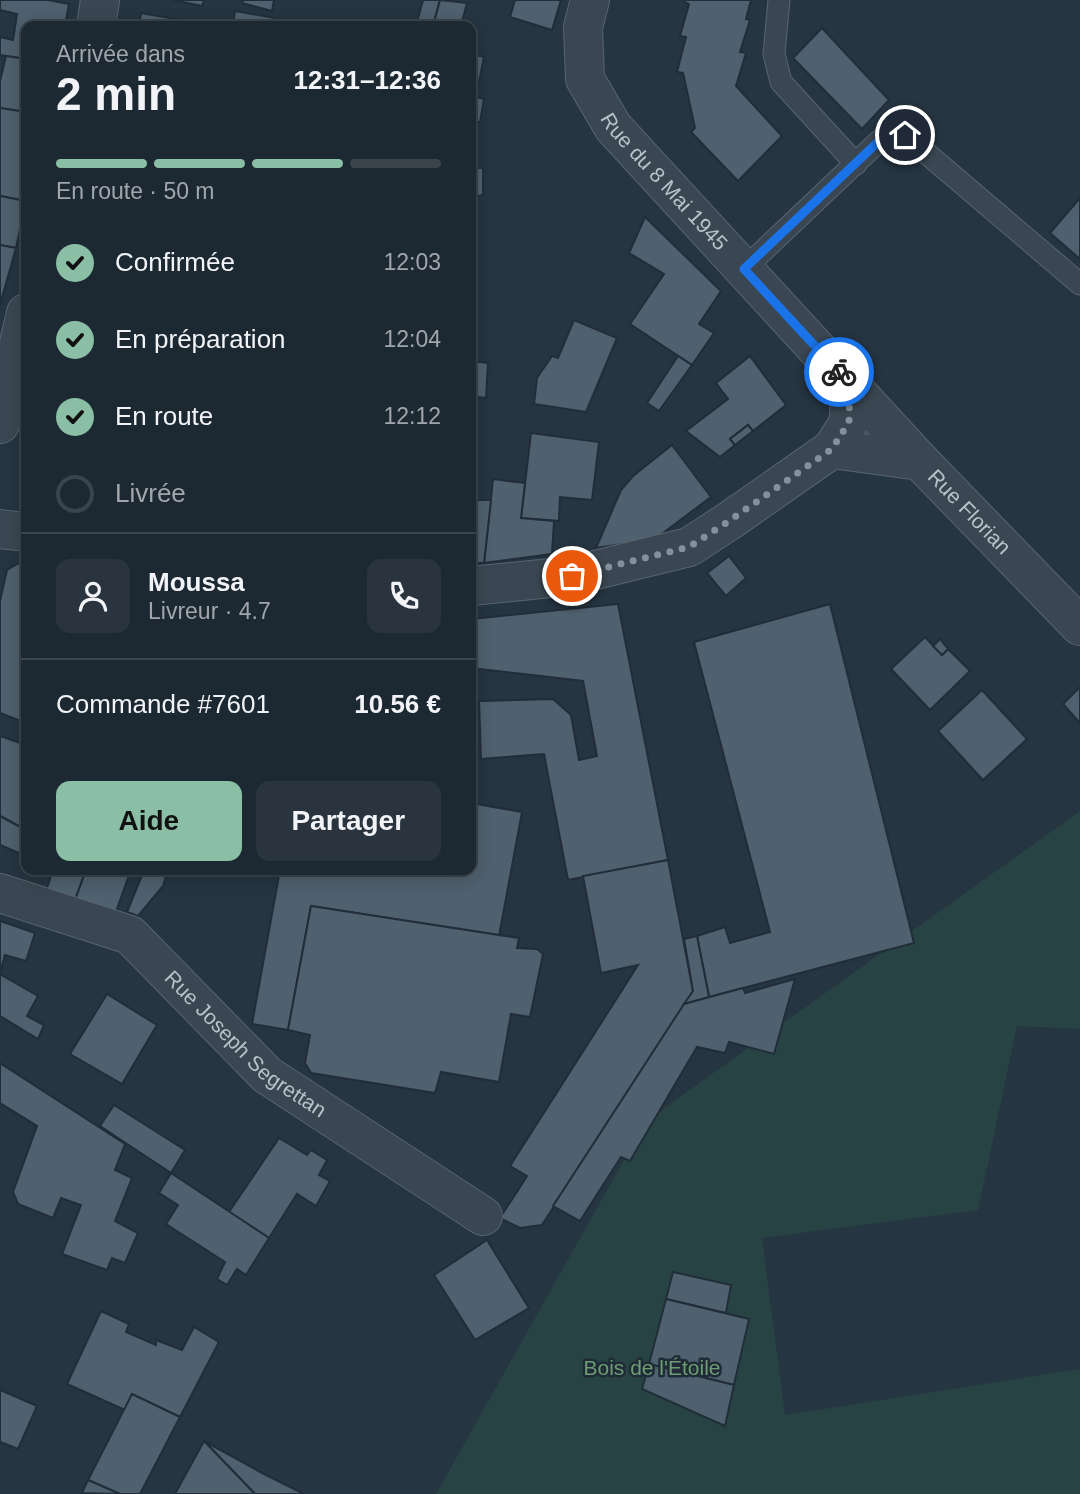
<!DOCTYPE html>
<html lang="fr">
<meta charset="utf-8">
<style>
body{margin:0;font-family:Arial,sans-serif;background:#29343e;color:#f1f3f6;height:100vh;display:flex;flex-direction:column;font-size:26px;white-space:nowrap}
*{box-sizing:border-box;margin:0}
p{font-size:23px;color:#a0a6ac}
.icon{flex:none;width:38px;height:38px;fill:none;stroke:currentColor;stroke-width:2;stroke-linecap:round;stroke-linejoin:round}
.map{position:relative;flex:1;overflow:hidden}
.details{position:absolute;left:21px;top:21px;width:455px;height:854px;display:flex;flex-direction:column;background:#1c2832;border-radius:14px;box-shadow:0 4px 18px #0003,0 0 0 2px #3a444d}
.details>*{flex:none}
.pin{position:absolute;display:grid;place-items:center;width:60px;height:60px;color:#fff;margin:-30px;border:4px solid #fff;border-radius:50%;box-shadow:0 2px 7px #0007}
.courier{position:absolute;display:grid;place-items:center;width:70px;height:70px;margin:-35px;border:5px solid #1a73e8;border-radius:50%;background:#fff;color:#222;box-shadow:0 2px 9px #0007}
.headline em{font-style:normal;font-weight:700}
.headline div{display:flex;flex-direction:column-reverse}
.headline{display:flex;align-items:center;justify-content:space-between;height:119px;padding:0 35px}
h1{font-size:46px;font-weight:700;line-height:52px}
.bar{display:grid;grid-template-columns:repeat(4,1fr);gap:10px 7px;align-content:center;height:84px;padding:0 35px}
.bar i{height:9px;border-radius:5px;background:#3a444d}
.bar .on{background:#8abfa5}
.bar p{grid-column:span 4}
.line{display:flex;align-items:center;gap:18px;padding:0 35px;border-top:2px solid #3a444d}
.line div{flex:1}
.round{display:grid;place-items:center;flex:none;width:74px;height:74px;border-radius:14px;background:#29343e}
ol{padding:0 35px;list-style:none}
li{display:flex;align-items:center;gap:21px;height:77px}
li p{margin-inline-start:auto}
li .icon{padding:7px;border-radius:50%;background:#8abfa5;color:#111;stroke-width:4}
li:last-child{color:#a0a6ac}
li i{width:38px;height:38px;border:4px solid #3a444d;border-radius:50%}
.cta{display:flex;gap:14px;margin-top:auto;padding:14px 35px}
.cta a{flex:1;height:80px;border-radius:14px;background:#8abfa5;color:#111;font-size:28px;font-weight:700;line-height:80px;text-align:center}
.cta a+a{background:#29343e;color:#f1f3f6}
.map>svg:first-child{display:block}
.green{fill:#284343}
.building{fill:#4f606e;stroke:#212e39;stroke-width:2}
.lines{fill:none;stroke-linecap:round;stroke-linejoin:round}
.service-casing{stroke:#58656f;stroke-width:23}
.minor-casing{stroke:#58656f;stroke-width:40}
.service{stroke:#3a4752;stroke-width:21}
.minor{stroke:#3a4752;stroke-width:38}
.done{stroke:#84919c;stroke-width:7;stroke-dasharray:0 12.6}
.route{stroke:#1a73e8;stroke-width:9}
.labels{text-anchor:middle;stroke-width:5;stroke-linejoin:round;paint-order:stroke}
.street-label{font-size:21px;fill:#b7c2cc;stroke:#1f2c37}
.park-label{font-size:21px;fill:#6e9d73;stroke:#1f2c37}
</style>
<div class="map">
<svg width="1080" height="1494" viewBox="0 0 1080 1494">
<rect width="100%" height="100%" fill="#263542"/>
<!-- green -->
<polygon class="green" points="1080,811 1080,1029 1017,1026 978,1210 762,1238 785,1415 1080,1369 1080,1494 436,1494 646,1121"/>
<!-- building -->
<g class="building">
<polygon points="0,0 48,0 69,4 65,26 26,26 26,59 0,55 0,37 13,40 17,14 0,10"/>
<polygon points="173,0 204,0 202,6"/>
<polygon points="243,0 274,0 272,11 242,3"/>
<polygon points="423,0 440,0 433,26 416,26"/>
<polygon points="440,0 467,3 461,26 433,26"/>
<polygon points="515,0 561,0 552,30 510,17"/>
<polygon points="685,0 751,0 746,19 750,20 740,52 746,53 736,86 782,136 738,181 691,132 695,128 683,73 677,72 686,37 680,36 689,4 684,2"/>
<polygon points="235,11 275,18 273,26 233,26"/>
<polygon points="141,13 203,24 203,26 139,26"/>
<polygon points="822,28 889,100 862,129 793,58"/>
<polygon points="471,54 484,57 476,97 484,99 480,122 471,122"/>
<polygon points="6,56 26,59 26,112 0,108 0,81"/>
<polygon points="0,108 26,112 26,201 0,196"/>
<polygon points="472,168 483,168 483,195 473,197"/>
<polygon points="0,196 26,201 16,248 0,245"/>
<polygon points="1080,198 1080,259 1050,233"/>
<polygon points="645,217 721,291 699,324 714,333 692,365 630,324 664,274 629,253"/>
<polygon points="0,245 16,248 0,305"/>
<polygon points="574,320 617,338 586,412 534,404 537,378 552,356 558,358"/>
<polygon points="678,356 692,365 659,411 647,403"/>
<polygon points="750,356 786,405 753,431 748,425 730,439 735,445 720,457 686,431 728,399 716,383"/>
<polygon points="471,361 488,363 486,398 471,396"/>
<polygon points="748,425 753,431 735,445 730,439"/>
<polygon points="531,433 599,442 592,500 560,497 559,521 521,518"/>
<polygon points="672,445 711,497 655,539 596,548 621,490 633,476"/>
<polygon points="493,479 525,483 521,518 554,521 552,554 484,563"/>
<polygon points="471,500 491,500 484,563 471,563"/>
<polygon points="729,556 746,578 726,596 707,573"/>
<polygon points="19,563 26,564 26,723 0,713 0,601 7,570"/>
<polygon points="618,604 668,860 568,880 544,754 481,759 479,701 553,699 571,715 579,760 597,756 583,681 471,668 471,619"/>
<polygon points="830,604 914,943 709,997 697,936 725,927 730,943 770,932 694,642"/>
<polygon points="925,637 942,655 948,649 970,671 930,710 891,669"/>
<polygon points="940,639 948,649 942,655 933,646"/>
<polygon points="1080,687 1080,723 1063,704"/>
<polygon points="982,690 1027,739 983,780 938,731"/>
<polygon points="0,736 26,745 26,766 20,785 26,787 26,830 0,816"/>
<polygon points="471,803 522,812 499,936 311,906 288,1030 252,1024 280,870 471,870"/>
<polygon points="0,816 26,830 26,856 0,845"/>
<polygon points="668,860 693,991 542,1225 520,1228 500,1218 527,1176 510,1166 638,965 601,973 583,876"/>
<polygon points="53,870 86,870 74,903 45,894"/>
<polygon points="86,870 131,870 114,917 74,903"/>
<polygon points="144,870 168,870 163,886 138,916 127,912"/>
<polygon points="311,906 519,938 517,948 537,949 543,954 530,1017 511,1014 499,1082 441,1072 435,1093 311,1073 305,1063 310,1035 288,1030"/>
<polygon points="0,921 35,933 26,961 5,955 0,973"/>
<polygon points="697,936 709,997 684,1004 693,991 684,939"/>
<polygon points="0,974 38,996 27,1016 44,1025 38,1039 0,1016"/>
<polygon points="795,979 774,1054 729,1042 725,1053 697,1047 630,1161 621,1157 580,1221 553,1206 684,1004 743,988 745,993"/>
<polygon points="107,994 157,1025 122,1084 70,1054"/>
<polygon points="0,1063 125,1144 115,1170 132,1178 115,1221 138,1233 125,1263 112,1258 107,1270 62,1254 81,1205 61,1198 53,1218 18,1204 13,1192 37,1126 0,1103"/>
<polygon points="114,1105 185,1150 171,1173 100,1126"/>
<polygon points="279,1138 307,1155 311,1150 327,1160 319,1175 330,1181 316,1206 297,1194 269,1238 229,1212"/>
<polygon points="171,1173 269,1238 246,1275 237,1269 227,1285 217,1279 225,1262 166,1224 178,1205 159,1193"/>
<polygon points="487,1240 529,1308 475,1340 434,1275"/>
<polygon points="673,1272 731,1285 726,1313 666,1299"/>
<polygon points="666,1299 749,1319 734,1385 649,1364"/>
<polygon points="101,1311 129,1324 126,1332 156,1345 156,1340 182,1350 194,1327 219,1342 180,1417 132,1394 125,1410 67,1384"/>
<polygon points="649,1364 734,1385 725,1426 642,1389"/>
<polygon points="0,1390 37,1406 18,1449 0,1442"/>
<polygon points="132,1394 180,1417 140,1494 120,1494 88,1480"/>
<polygon points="204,1441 262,1473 304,1494 255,1494"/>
<polygon points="204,1441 255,1494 175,1494"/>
<polygon points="88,1480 120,1494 82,1493"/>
</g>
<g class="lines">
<!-- service casing -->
<g class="service-casing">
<g id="service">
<polyline points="779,0 774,54 781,82 856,164"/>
<polyline points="744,269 879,141 905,135 1080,284"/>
</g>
</g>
<!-- minor casing -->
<g class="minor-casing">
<g id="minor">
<path id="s1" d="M590 0 583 27 585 79 613 127 920 461 1080 626"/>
<polyline points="96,26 100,0"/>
<polyline points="0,424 26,313"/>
<polyline points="832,449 920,461"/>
<polyline points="0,529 26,532"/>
<polyline points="471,586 571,576 689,547 729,521 832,449 849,422 850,383"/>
<path id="s2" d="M0 893 130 935 267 1075 483 1216"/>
</g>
</g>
<!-- service -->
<use href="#service" class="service"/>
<!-- minor -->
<use href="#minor" class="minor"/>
</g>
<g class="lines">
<!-- done -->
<polyline class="done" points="572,576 689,547 729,521 832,449 849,422 850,383 839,372"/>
<!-- route -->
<polyline class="route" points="839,372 744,269 879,141 905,135"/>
</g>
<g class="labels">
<!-- street labels -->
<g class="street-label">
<text dy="7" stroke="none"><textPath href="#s1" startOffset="210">Rue du 8 Mai 1945</textPath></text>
<text dy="7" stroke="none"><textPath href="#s1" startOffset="660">Rue Florian</textPath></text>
<text dy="7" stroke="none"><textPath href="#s2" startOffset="296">Rue Joseph Segrettan</textPath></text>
</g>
<!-- park labels -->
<g class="park-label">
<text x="652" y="1375">Bois de l'Étoile</text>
</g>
</g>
</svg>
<div class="pin" style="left:572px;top:576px;background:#ea580c"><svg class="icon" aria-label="bag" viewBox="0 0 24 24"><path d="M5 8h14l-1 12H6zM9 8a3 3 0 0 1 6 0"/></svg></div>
<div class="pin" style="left:905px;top:135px;background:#1f2937"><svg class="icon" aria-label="home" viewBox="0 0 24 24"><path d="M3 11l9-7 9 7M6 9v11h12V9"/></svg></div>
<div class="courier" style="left:839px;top:372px"><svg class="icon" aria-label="bike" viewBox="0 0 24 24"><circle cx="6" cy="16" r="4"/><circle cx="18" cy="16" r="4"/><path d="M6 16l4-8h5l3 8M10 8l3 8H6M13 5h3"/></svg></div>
<section class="details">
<div class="headline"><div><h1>2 min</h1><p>Arrivée dans</p></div><em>12:31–12:36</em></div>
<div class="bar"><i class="on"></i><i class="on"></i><i class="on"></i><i></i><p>En route · 50 m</p></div>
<ol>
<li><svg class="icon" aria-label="check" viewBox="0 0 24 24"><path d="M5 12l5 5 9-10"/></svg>Confirmée<p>12:03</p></li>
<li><svg class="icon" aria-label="check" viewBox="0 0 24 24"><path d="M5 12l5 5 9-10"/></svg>En préparation<p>12:04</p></li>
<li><svg class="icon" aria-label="check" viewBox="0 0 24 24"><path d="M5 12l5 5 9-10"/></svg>En route<p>12:12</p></li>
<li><i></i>Livrée</li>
</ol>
<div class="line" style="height:126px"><a class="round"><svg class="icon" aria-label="person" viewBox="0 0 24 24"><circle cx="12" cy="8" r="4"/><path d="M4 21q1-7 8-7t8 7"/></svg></a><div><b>Moussa</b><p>Livreur · 4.7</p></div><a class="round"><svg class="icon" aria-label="phone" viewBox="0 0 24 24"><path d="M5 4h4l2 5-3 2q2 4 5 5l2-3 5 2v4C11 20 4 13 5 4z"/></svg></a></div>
<div class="line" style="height:91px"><div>Commande #7601</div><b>10.56 €</b></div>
<div class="cta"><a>Aide</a><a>Partager</a></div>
</section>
</div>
